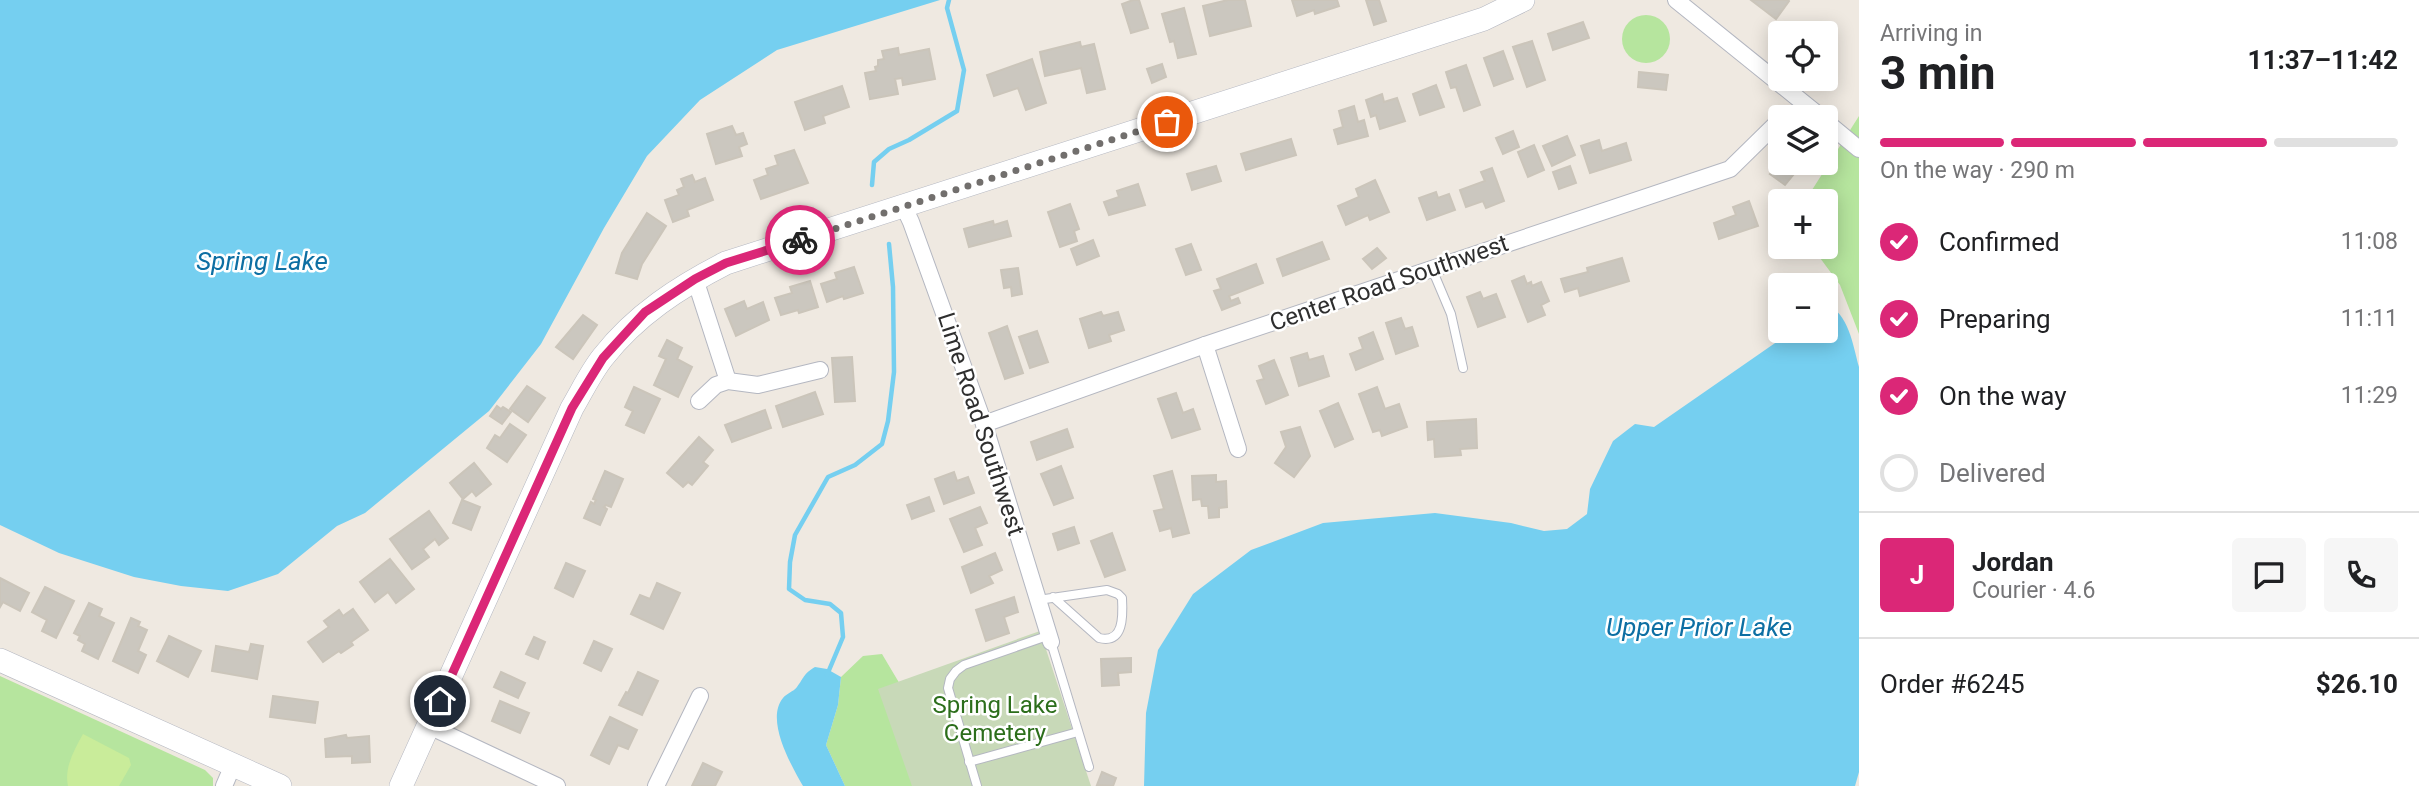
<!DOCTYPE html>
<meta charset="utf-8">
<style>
body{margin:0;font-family:Roboto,sans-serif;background:#f6f6f6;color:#202124;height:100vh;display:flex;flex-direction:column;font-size:26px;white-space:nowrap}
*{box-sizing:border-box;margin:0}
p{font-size:23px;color:#757577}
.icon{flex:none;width:38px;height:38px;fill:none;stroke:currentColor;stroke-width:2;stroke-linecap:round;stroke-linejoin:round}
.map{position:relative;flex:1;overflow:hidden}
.panel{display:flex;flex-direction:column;background:#fff;width:560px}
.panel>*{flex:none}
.fabs{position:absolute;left:1768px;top:21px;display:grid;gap:14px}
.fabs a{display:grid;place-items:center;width:70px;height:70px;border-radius:7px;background:#fff;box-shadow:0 4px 18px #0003;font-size:35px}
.pin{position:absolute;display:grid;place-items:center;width:60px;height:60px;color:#fff;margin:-30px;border:4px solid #fff;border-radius:50%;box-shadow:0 2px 7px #0007}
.courier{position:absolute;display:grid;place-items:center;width:70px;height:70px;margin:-35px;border:5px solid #db2777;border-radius:50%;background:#fff;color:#222;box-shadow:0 2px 9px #0007}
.headline em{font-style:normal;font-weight:700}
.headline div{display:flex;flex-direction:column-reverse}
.headline{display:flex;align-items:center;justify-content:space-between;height:119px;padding:0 21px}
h1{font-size:46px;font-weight:700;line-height:52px}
.bar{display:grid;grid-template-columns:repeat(4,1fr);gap:10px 7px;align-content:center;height:84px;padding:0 21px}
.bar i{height:9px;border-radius:5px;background:#e0e0e0}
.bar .selected{background:#db2777}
.bar p{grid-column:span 4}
.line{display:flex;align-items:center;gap:18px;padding:0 21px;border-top:2px solid #e0e0e0}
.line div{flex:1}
.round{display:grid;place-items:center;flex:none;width:74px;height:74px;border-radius:7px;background:#f6f6f6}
ol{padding:0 21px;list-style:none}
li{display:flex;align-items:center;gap:21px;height:77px}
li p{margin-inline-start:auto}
li .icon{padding:7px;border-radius:50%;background:#db2777;color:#fff;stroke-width:4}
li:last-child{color:#757577}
li i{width:38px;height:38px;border:4px solid #e0e0e0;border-radius:50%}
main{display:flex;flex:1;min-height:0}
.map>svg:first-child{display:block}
.green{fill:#b6e59e}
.cemetery{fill:#c8d9b8}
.pitch{fill:#c9ec9a}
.water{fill:#75cff0}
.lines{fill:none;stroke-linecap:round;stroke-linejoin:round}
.stream{stroke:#75cff0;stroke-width:4.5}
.building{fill:#cbc7bf;stroke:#cbc5ba;stroke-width:2}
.lane-casing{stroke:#b4b7c1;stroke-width:10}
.street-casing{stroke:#b4b7c1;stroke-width:18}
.secondary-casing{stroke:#b4b7c1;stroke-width:24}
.lane{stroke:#fff;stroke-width:8}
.street{stroke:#fff;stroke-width:16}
.secondary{stroke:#fff;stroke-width:23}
.done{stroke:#726f6d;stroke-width:7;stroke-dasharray:0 12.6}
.route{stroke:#db2777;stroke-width:9}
.labels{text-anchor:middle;stroke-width:5;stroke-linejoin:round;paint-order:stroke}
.street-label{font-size:24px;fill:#2e2e2e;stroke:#fff}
.park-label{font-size:24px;fill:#2c6e1b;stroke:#fff}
.water-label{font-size:26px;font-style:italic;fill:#0d6fa3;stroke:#fff}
</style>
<main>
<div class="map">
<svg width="1859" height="786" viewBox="0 0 1859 786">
<rect width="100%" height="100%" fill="#efe9e1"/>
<!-- green -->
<g class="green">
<circle cx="1646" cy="39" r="24"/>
<polygon points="1859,116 1859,334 1840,285 1812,247 1825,247 1825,201 1805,201"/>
<polygon points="882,654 907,696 931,786 845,786 826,745 838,705 841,677 863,656"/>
<polygon points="0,676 205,770 213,778 213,786 0,786"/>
</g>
<!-- cemetery -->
<polygon class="cemetery" points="1040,631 1091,786 912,786 878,689"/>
<!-- pitch -->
<path class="pitch" d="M83 734 129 758 131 765 119 786H68C64 768 74 750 83 734Z"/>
<!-- water -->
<g class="water">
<polygon points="0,0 940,0 777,50 700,100 647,156 604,228 541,344 489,411 365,513 337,526 278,574 228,591 181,586 134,577 59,553 0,525"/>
<path d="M1825 304C1849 312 1853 346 1859 367V772L1855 786H1144L1146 713 1158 650 1193 594 1251 550 1323 523 1435 513 1511 523 1544 531 1567 529 1587 514 1590 489 1613 441 1635 424 1654 427 1778 341 1786 331H1825Z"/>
<path d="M815 667 827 669 841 677 838 705 826 745 845 786H803C791 765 765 720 783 698 787 693 793 692 797 687 804 678 803 674 815 667Z"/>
</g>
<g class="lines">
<!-- stream -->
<g class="stream">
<polyline points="872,185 874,162 889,149 909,140 957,111 964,70 947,8 949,0"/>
<polyline points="827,675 843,637 841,613 830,604 805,600 789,589 790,562 795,535 828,477 855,465 882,444 888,421 894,372 893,287 889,244"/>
</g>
</g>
<!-- building -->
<g class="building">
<polygon points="1133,0 1139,0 1148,28 1131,33 1122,4"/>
<polygon points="1228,0 1245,0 1251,26 1210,36 1203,6"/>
<polygon points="1292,0 1337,0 1339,6 1315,14 1314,10 1297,16"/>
<polygon points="1366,0 1379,0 1386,21 1374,25"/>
<polygon points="1751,0 1788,0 1789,1 1776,19"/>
<polygon points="1184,8 1196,54 1178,58 1174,41 1170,42 1162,14"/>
<polygon points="1583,22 1589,38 1553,50 1548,34"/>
<polygon points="1532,41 1545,80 1527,87 1513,47"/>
<polygon points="1080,42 1081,47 1094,44 1105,89 1087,93 1081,68 1045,76 1040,52"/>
<polygon points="898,48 899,55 929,49 935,79 903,85 902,78 895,79 898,94 870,99 865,73 876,71 875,67 878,66 878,60 884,59 882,51"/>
<polygon points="1503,51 1513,79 1494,86 1484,58"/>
<polygon points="1032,59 1046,103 1026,110 1018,88 994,96 987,75"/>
<polygon points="1162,64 1166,77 1152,83 1147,69"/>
<polygon points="1466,65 1480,105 1464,111 1456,87 1451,88 1446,72"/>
<polygon points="1639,72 1668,75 1666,90 1638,87"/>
<polygon points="1436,85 1444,107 1420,115 1413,94"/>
<polygon points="842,86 849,107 823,116 825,123 805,130 795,102"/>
<polygon points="1382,94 1384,102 1397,98 1405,121 1380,129 1376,115 1371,117 1366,100"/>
<polygon points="1354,106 1358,122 1364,120 1368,136 1338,144 1334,130 1343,127 1339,111"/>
<polygon points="732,126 736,135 743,133 747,144 739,147 742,156 716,164 707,134"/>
<polygon points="1513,131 1519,147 1503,154 1496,138"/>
<polygon points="1567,136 1575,155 1552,166 1543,146"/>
<polygon points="1291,139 1296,155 1246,170 1241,154"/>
<polygon points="1599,140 1602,151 1626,143 1631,160 1590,173 1581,146"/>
<polygon points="1534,145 1544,170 1528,177 1518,152"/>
<polygon points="794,150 808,183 761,199 754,180 768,175 766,169 778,165 775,156"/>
<polygon points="1780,162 1803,163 1785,185 1770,174"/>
<polygon points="1216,166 1221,181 1192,190 1187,174"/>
<polygon points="1570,166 1576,183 1559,189 1553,172"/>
<polygon points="1492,168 1504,201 1486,208 1483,201 1466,207 1460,190 1485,181 1481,172"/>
<polygon points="692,175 695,182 705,178 713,200 687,210 689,216 673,222 665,200 679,195 677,190 684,187 681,179"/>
<polygon points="1375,180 1389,212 1370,220 1368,215 1346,225 1338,206 1359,197 1356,189"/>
<polygon points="1138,184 1145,205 1109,215 1104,202 1119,197 1117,191"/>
<polygon points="1436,192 1438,198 1449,194 1455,210 1427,220 1419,198"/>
<polygon points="1749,201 1758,226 1719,239 1714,223 1736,215 1733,207"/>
<polygon points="1070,204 1079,229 1074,231 1077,241 1060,247 1048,212"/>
<polygon points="647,213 666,226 642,264 637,279 616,273 622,253"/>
<polygon points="993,221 994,225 1007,221 1011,236 969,247 964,229"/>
<polygon points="1093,240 1099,256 1077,265 1071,249"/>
<polygon points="1322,242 1329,259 1283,276 1277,259"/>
<polygon points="1191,244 1201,270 1186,275 1176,249"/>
<polygon points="1377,248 1386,258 1372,269 1363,259"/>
<polygon points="1622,258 1629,281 1580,296 1578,288 1565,292 1561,279 1588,272 1587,268"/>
<polygon points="1256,264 1263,283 1229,296 1231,301 1238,298 1240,303 1222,310 1214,291 1221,289 1217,279"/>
<polygon points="854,267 863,293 844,299 843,296 827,302 821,284 837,279 835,273"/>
<polygon points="1018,268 1022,294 1012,296 1011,287 1004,288 1001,270"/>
<polygon points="1524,276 1527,284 1531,282 1532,286 1541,282 1549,301 1541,305 1545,315 1528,322 1512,281"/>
<polygon points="810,281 818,307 799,313 798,310 781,315 775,298 792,293 790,287"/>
<polygon points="1480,292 1483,299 1496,294 1505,317 1478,327 1467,297"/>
<polygon points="744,301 747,309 763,302 769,320 736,336 725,309"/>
<polygon points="1101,312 1103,316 1118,312 1124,330 1109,335 1111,341 1089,348 1080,319"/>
<polygon points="583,315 597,325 573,359 556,347"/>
<polygon points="1401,318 1405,329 1412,327 1418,346 1396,354 1386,323"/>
<polygon points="1007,326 1023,373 1005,379 989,333"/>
<polygon points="1037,331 1048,362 1030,368 1019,337"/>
<polygon points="1373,332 1383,359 1356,370 1350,354 1363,349 1359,338"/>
<polygon points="667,340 682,348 677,359 692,367 678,397 654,385 666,359 659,356"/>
<polygon points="1307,353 1309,360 1323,356 1329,376 1299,386 1291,358"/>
<polygon points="852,357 855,401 835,402 832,358"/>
<polygon points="1274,360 1288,395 1266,404 1257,381 1264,379 1259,366"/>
<polygon points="527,386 545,398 528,422 510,409"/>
<polygon points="634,387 660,399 644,433 626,425 633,411 625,407"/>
<polygon points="1377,387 1385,409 1399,404 1407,427 1382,436 1380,430 1373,432 1359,394"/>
<polygon points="815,392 823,414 783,427 776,406"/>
<polygon points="1176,393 1183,413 1193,409 1200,429 1172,438 1158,399"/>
<polygon points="1338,403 1353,439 1335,447 1320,411"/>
<polygon points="497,406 501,409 503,407 511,412 502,424 490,416"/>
<polygon points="765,410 771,428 732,442 725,425"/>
<polygon points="1476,419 1477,448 1460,449 1461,455 1435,457 1434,439 1428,440 1427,422"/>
<polygon points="510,424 526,435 507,462 487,448 495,435 500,438"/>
<polygon points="1300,427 1310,456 1294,477 1275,463 1286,447 1281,432"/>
<polygon points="1067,429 1073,447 1037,460 1031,442"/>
<polygon points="699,437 713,450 703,462 708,466 692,485 688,482 683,487 667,473"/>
<polygon points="474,463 491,484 476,496 472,491 463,499 450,483"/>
<polygon points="1061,466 1073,498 1054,505 1041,474"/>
<polygon points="605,471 623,479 611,507 606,505 604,507 607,509 600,525 584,518 591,502 594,504 596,500 593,499"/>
<polygon points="1172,471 1189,533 1173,537 1171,528 1160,531 1154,511 1164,509 1154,476"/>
<polygon points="954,472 957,481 968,477 974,493 944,504 935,479"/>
<polygon points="1216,475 1216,482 1226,481 1227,507 1219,508 1219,517 1209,518 1208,506 1202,506 1201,499 1193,500 1192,476"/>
<polygon points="929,497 934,511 912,519 907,505"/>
<polygon points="462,500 480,507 471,530 453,523"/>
<polygon points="980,507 987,523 975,528 982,545 964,552 950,519"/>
<polygon points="429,511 448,538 439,545 435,539 423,549 429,557 412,569 390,539"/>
<polygon points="1074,527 1079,543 1058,550 1053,534"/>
<polygon points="1112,533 1125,570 1105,577 1091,541"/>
<polygon points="995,553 1002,570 989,576 993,583 971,593 962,567"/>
<polygon points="390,559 414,589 396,603 388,592 375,602 360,582"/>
<polygon points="566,563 585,571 573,597 555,588"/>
<polygon points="0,578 29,593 20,611 3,602 0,607"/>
<polygon points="657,583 680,593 663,629 631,614 640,595 650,599"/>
<polygon points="45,587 74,601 56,638 42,631 47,620 32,612"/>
<polygon points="1014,597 1018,612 1004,617 1009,633 986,641 976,610"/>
<polygon points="89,603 102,609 99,616 114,623 98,659 82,651 85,644 78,640 80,636 74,633"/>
<polygon points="353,609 368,630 351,642 353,645 341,653 339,651 323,662 308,642 329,627 324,621 339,610 343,616"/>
<polygon points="131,618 140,622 138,626 147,630 138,651 146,655 138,673 113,661"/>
<polygon points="169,636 201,651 188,677 157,661"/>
<polygon points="534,637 545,642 538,659 526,654"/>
<polygon points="594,641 612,649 601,671 584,663"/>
<polygon points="251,644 263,646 257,679 212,671 216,646 249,652"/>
<polygon points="1131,658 1131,672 1118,673 1119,685 1102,686 1101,659"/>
<polygon points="501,672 525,683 518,698 494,687"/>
<polygon points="638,672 658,681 642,715 619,705 626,692 628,693"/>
<polygon points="273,696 318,702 315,723 270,717"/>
<polygon points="500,701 529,713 520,733 492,721"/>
<polygon points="610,717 637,730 628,749 618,745 609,764 591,755"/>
<polygon points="346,735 347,738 369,736 370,762 352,763 352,756 326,757 325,739"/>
<polygon points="703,763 722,772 715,786 692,786"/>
<polygon points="1102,772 1116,778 1113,786 1097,785"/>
</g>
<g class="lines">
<!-- lane casing -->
<g class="lane-casing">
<g id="lane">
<polyline points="1432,269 1451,314 1463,368"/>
<path d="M1038 600 1107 590 1118 594 1122 598C1123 616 1124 644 1099 638L1053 597"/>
<polyline points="1051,642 1089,767"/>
<polyline points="969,762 1078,732"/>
<polyline points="977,786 948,688 950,679 956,671 964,665 1050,635"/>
</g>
</g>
<!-- street casing -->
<g class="street-casing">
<g id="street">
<polyline points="1676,0 1821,117"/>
<polyline points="1825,121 1859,149"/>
<polyline points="904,207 911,222 984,424 1051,642"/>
<polyline points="695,279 728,381"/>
<polyline points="1205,345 1238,449"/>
<polyline points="699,401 716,385 728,381 758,385 820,370"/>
<polyline points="984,424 1205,345 1730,169 1780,120"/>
<polyline points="429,726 557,786"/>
<polyline points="224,786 233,765"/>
<polyline points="656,786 700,696"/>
</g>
</g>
<!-- secondary casing -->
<g class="secondary-casing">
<g id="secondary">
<polyline points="0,660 280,786"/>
<path d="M401 786 572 408C582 391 591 372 603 357 636 315 679 287 726 263L1484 19 1523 0"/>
</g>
</g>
<!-- lane -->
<use href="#lane" class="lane"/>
<!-- street -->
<use href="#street" class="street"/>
<!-- secondary -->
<use href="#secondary" class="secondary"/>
</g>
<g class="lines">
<!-- done -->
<polyline class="done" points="800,240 1167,122"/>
<!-- route -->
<polyline class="route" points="440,701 572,408 603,358 645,312 695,279 726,263 800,240"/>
</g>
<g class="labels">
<!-- street labels -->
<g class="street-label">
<text transform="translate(1389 283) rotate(-19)" y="8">Center Road Southwest</text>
<text transform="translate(981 424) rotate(72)" y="8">Lime Road Southwest</text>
</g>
<!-- park labels -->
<g class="park-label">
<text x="995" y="713">Spring Lake<tspan x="995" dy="28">Cemetery</tspan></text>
</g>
<!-- water labels -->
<g class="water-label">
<text x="262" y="270">Spring Lake</text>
<text x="1699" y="636">Upper Prior Lake</text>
</g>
</g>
</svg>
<div class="fabs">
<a><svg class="icon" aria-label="locate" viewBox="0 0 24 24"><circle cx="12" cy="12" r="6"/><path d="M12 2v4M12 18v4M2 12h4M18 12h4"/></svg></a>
<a><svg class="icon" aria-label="layers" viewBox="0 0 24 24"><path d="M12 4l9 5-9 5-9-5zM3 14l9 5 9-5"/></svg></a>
<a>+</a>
<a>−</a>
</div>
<div class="pin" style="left:1167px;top:122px;background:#ea580c"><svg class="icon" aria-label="bag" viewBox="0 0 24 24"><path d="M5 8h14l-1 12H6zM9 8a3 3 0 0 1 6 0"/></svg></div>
<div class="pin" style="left:440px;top:701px;background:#1f2937"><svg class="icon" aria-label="home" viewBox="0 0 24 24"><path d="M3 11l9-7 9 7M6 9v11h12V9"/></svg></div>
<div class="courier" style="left:800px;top:240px"><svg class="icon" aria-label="bike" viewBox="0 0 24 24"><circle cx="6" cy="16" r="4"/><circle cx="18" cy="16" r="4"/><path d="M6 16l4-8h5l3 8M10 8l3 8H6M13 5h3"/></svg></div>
</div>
<section class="panel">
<div class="headline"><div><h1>3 min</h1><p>Arriving in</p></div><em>11:37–11:42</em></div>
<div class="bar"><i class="selected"></i><i class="selected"></i><i class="selected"></i><i></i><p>On the way · 290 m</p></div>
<ol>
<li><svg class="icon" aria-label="check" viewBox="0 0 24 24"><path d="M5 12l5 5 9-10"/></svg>Confirmed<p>11:08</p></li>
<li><svg class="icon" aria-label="check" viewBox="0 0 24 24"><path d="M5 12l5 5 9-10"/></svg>Preparing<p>11:11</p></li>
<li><svg class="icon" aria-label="check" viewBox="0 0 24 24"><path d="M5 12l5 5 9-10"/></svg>On the way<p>11:29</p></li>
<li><i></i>Delivered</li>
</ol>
<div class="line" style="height:126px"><b class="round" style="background:#db2777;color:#fff">J</b><div><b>Jordan</b><p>Courier · 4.6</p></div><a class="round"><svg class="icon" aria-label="chat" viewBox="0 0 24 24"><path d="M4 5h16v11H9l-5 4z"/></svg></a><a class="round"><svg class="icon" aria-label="phone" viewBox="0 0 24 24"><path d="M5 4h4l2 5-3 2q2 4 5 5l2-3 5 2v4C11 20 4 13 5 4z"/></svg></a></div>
<div class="line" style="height:91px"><div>Order #6245</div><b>$26.10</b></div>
</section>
</main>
